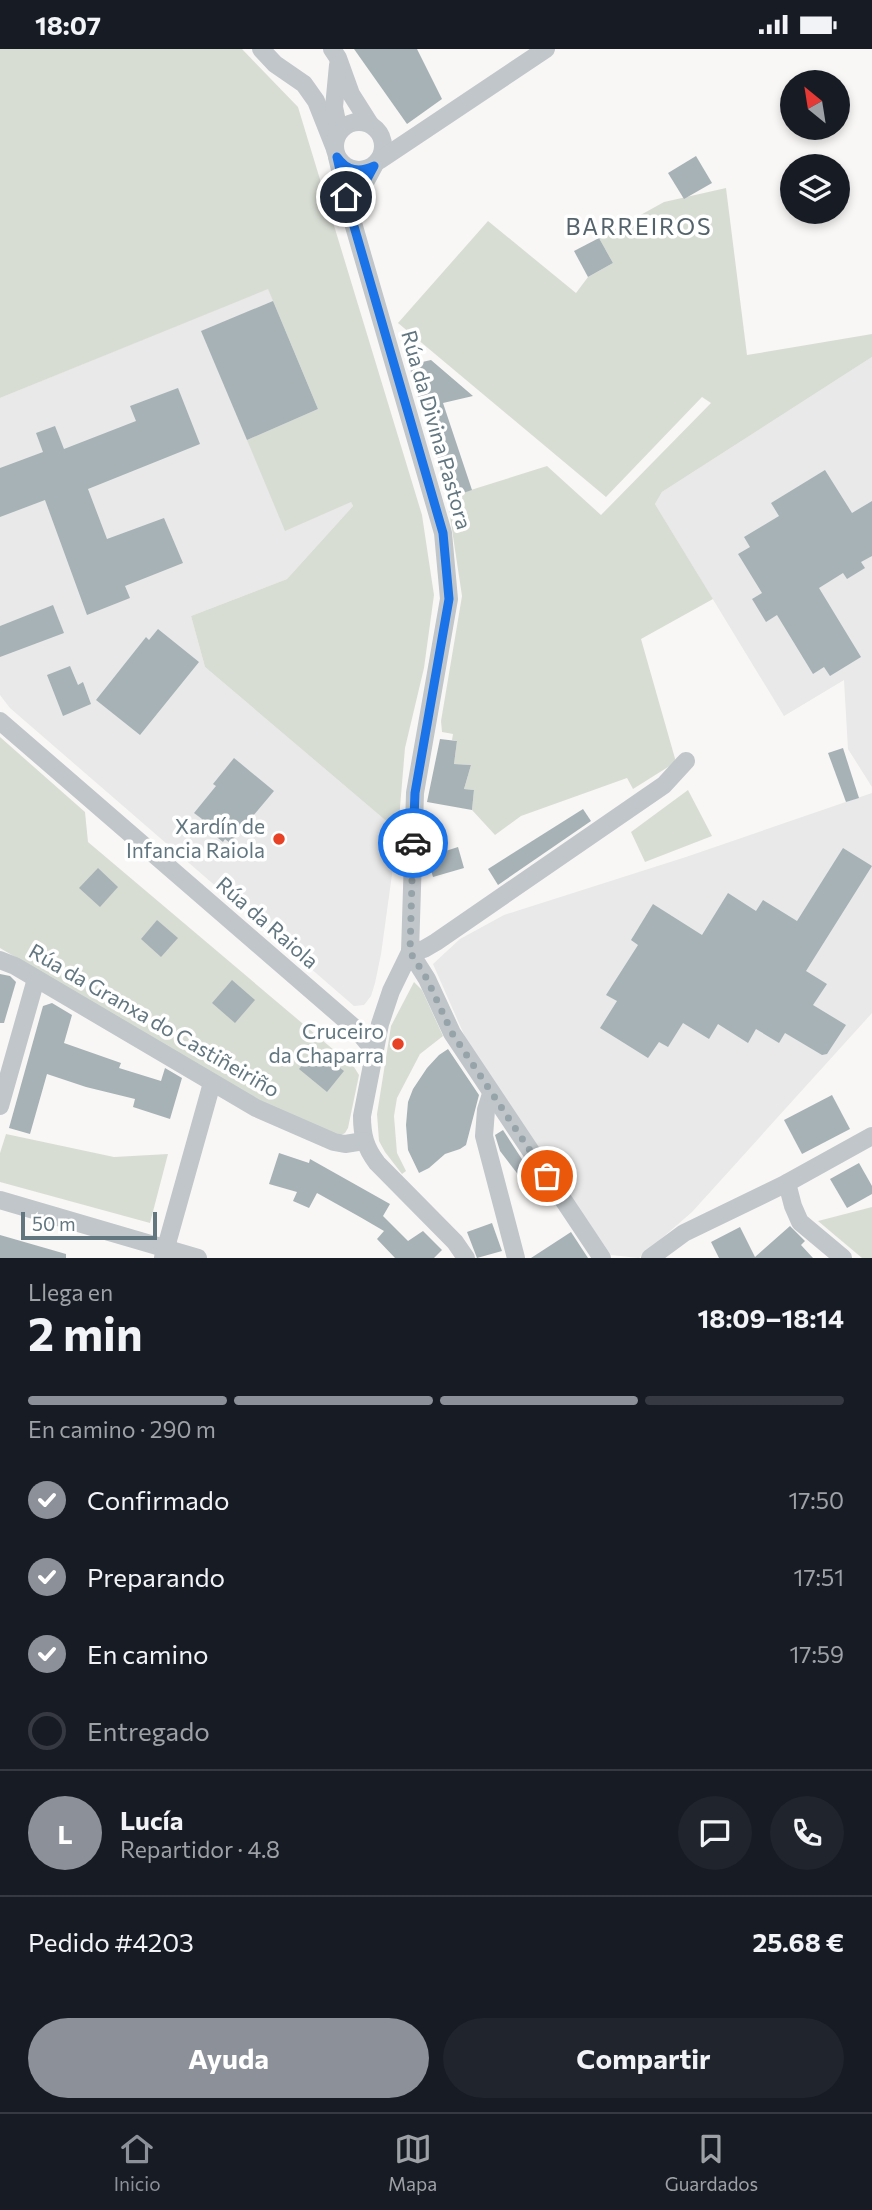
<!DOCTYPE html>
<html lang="es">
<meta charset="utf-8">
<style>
body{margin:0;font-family:Commissioner,sans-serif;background:#20242c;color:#f1f3f6;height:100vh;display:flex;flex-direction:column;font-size:26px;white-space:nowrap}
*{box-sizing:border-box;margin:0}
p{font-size:23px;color:#9ea1a6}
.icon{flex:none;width:38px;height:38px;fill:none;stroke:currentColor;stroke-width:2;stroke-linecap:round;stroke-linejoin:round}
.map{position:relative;height:1209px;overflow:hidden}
.sheet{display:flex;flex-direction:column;background:#171b24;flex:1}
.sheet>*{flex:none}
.needle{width:46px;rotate:330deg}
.controls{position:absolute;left:780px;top:21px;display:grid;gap:14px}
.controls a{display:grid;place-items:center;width:70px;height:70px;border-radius:50%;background:#171b24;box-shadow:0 4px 10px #0003;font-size:35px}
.scale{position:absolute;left:21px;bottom:18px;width:136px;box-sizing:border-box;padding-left:7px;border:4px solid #627680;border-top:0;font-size:19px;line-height:24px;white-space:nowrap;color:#627680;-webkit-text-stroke:5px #fff;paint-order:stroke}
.pin{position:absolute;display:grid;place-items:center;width:60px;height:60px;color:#fff;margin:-30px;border:4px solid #fff;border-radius:50%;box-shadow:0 2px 7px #0007}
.courier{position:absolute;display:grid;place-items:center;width:70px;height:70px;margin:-35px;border:5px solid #1a73e8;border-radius:50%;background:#fff;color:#222;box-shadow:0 2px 9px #0007}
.head em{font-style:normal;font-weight:700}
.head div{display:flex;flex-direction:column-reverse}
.head{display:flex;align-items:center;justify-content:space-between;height:119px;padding:0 28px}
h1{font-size:46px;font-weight:700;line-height:52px}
.bar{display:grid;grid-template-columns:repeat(4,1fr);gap:10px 7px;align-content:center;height:84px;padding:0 28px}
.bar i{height:9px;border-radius:5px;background:#363941}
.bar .on{background:#8c9099}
.bar p{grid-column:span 4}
.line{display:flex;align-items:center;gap:18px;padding:0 28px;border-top:2px solid #363941}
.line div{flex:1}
.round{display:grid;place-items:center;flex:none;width:74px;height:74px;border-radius:37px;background:#20242c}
ol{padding:0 28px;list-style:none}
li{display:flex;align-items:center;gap:21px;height:77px}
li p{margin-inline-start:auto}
li .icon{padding:7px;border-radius:50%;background:#8c9099;color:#fff;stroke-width:4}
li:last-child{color:#9ea1a6}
li i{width:38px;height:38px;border:4px solid #363941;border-radius:50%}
.button{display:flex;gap:14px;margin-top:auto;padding:14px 28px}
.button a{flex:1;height:80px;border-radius:42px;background:#8c9099;color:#fff;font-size:28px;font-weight:700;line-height:80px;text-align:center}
.button a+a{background:#20242c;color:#f1f3f6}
.status{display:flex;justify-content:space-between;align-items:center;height:49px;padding:0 35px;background:#171b24;direction:ltr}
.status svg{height:19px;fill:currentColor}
.tabs{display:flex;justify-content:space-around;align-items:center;height:98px;border-top:2px solid #363941;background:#171b24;font-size:19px;color:#9ea1a6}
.tabs a{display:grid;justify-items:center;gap:4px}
.tabs .on{color:#8c9099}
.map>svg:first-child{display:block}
.built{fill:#e8e9e8}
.green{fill:#d8ddd4}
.building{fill:#a7b2b6}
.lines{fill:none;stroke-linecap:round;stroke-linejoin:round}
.street{stroke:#c0c6c9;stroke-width:18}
.done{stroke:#96a3a9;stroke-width:7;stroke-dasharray:0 12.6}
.route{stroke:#1a73e8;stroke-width:9}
.poi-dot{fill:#e74126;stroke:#fff;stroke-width:2.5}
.labels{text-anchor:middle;stroke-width:7;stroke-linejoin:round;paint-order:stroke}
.street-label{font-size:21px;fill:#627680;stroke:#fff}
.poi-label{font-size:21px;fill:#627680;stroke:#fff;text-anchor:end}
.neighbourhood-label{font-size:23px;letter-spacing:2px;fill:#54636b;stroke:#fff}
</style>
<div class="status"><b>18:07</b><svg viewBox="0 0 49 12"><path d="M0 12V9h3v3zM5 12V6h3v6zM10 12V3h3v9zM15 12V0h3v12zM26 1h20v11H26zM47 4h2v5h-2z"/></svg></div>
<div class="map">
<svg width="872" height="1209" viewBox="0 0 872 1209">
<rect width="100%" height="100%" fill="#f8f7f5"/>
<!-- built -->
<g class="built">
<polygon points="268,239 318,360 313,363 353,457 287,530 191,567 205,618 398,782 381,905 375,934 371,947 364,956 354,957 10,659 0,646 0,349"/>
<polygon points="872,308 872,738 848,700 844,631 784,667 655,455 662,443"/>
<polygon points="872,744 872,964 692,1163 639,1209 611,1206 473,1006 433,915 460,890 504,866 686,808"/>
</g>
<!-- green -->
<g class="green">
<polygon points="0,0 242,0 298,58 422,466 434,546 424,619 405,699 398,782 205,618 191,567 287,530 353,457 351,453 285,482 247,391 318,360 268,240 0,349"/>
<polygon points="726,139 747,306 872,285 872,308 662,443 655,455 713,550 641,590 676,713 633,740 627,729 521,767 495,786 472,761 474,741 464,740 471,716 454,715 457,692 452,691 453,685 442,683 441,672 462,547 446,441 456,439 458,445 547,417 601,466 711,354 702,348 606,448 398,274 488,172 576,244 588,228 613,214 599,189 664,153"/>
<polygon points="0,688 85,763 88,793 354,1018 359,1026 358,1031 348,1079 345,1084 339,1087 258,1053 0,899"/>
<polygon points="688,741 712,787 645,813 631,783"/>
<polygon points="414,933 422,941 443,987 420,1005 397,1049 394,1067 397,1104 406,1122 402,1125 385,1103 379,1092 377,1065 391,977"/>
<polygon points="6,1085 114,1108 168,1105 150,1174 0,1133 0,1104"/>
<polygon points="872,1158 872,1209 862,1209 818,1172"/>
</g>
<!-- building -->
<g class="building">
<polygon points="354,0 417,0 442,50 407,75"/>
<polygon points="696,107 712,134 684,150 668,124"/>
<polygon points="599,189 613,214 588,228 574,202"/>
<polygon points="273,252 318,360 247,391 201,282"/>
<polygon points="431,311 473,347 443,354 472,441 457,446 456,439 446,441 432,389 438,384 427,358 421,359 409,316"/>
<polygon points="178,339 200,395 88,440 107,490 164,469 183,514 125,537 130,549 87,566 45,451 0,468 0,419 43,403 36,384 55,377 64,400 136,372 130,357"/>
<polygon points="825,421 852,464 872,452 872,507 861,513 865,519 847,530 843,524 819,539 861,608 830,627 824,618 813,625 777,566 766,573 752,550 762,544 738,505 750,498 744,488 779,467 771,454"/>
<polygon points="53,556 64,584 0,608 0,577"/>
<polygon points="158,580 199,613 140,686 96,651 146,588 149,591"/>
<polygon points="70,617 78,636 83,633 91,655 63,667 47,626"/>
<polygon points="440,690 457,692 454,715 471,716 464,740 474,741 472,761 427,753"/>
<polygon points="843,699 859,749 846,753 828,704"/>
<polygon points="234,709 274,742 230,794 225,790 223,793 199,774 202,770 194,764 216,737 213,735"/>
<polygon points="583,760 591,772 498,836 488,820"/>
<polygon points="458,798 464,819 433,828 427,808"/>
<polygon points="843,799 872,817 806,922 827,935 813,956 846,976 827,1005 822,1006 785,984 779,994 756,980 748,994 718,975 709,990 683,974 668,998 659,993 648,1009 600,979 617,952 606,946 638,896 631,891 653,855 702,886 728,844 756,862 763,851 797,872"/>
<polygon points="98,819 118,838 100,858 79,839"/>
<polygon points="157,871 178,889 161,908 141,890"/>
<polygon points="0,925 10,927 16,933 4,974 0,974"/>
<polygon points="232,931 255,951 235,974 212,954"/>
<polygon points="52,954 72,966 64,994 121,1014 119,1019 161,1032 165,1019 182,1029 170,1070 133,1058 135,1050 86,1038 47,1025 30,1085 9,1079 43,957"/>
<polygon points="315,1000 344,1022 327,1043 299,1020"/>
<polygon points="448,1000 479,1046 466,1096 460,1100 445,1105 429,1119 419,1124 408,1101 406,1076 408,1053 413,1040 427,1019 439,1006"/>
<polygon points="832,1046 850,1080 802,1105 784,1071"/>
<polygon points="503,1081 529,1121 520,1128 500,1102 495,1086"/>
<polygon points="279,1104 309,1114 310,1110 390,1155 383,1167 408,1192 423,1182 442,1201 434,1209 395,1209 377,1190 384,1182 360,1168 317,1144 309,1159 293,1152 297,1143 269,1135"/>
<polygon points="859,1114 872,1137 872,1145 847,1159 830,1130"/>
<polygon points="492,1174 502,1202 477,1209 467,1183"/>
<polygon points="790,1177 805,1192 801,1196 813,1209 719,1209 711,1193 740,1178 755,1208"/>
<polygon points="571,1183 588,1209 531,1209"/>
<polygon points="0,1186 66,1205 66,1209 0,1209"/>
</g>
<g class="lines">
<!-- street -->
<g class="street">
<polyline points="261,0 275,15 304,35 316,52 335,100"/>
<polyline points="332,0 338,9 351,45 370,75"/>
<polyline points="338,16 334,58 339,82"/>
<circle cx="359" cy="97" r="24"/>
<path d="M337 108 351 167 443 484 449 550 415 744 410 903 391 942 380 975 362 1067C362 1086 365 1098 377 1114L455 1193 466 1209"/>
<polyline points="380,111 546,0"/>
<polyline points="351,167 355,152 374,117"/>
<polyline points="0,672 357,981 375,1003"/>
<polyline points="410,903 427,930 452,984 602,1209"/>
<polyline points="410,903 424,900 436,893 664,736 686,712"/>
<polyline points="0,911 15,917 256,1059 334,1093 345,1095 364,1092"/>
<polyline points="491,1045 486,1061 484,1087 516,1209"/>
<polyline points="0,1057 36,930"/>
<polyline points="787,1134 793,1157 800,1173 843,1209"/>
<polyline points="0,1151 198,1209"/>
<polyline points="163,1209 212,1034"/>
<polyline points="650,1209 684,1184 787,1134 872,1087"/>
</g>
</g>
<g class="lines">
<!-- done -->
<polyline class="done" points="413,794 410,903 427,930 452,984 547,1127"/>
<!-- route -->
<path class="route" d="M346 148 337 108C347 122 359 124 374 117L355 152 351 167 443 484 449 550 415 744 413 794"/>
</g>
<!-- markers -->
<g class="poi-dot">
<circle cx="279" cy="790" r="7"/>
<circle cx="398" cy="995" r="7"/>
</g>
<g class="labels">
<!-- street labels -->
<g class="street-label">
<text transform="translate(436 381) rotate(74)" y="7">Rúa da Divina Pastora</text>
<text transform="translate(267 874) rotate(41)" y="7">Rúa da Raiola</text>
<text transform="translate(154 972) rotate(30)" y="7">Rúa da Granxa do Castiñeiriño</text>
</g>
<!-- poi labels -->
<g class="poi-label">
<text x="265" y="785">Xardín de<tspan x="265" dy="24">Infancia Raiola</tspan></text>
<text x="384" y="990">Cruceiro<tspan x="384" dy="24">da Chaparra</tspan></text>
</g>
<!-- neighbourhood labels -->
<g class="neighbourhood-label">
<text x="639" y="186">BARREIROS</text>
</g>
</g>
</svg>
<div class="controls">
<a><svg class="needle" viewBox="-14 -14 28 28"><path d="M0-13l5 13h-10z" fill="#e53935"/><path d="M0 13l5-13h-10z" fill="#9ea1a6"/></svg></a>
<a><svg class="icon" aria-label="layers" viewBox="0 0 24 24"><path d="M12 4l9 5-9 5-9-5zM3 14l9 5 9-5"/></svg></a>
</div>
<div class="scale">50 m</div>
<div class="pin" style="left:547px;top:1127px;background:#ea580c"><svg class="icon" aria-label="bag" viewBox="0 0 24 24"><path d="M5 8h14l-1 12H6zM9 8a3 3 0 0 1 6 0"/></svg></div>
<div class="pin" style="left:346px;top:148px;background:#1f2937"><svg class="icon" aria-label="home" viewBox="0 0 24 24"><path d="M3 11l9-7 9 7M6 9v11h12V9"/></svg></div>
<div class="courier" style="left:413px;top:794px"><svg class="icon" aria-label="car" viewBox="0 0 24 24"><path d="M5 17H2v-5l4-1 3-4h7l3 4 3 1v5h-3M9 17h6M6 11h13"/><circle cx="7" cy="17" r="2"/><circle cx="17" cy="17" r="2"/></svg></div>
</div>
<section class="sheet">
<div class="head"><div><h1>2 min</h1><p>Llega en</p></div><em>18:09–18:14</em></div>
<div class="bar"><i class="on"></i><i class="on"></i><i class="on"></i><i></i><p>En camino · 290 m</p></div>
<ol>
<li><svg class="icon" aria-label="check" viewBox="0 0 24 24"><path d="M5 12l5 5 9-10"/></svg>Confirmado<p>17:50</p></li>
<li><svg class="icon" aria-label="check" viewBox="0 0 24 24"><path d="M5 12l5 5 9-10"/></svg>Preparando<p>17:51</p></li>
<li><svg class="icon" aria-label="check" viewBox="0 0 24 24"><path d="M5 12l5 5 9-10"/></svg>En camino<p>17:59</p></li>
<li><i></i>Entregado</li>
</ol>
<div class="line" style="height:126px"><b class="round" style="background:#8c9099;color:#fff">L</b><div><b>Lucía</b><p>Repartidor · 4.8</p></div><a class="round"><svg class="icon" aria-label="chat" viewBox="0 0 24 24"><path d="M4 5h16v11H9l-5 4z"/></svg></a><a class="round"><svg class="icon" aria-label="phone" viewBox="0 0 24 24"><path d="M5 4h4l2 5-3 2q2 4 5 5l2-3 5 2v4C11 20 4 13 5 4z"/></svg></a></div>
<div class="line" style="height:91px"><div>Pedido #4203</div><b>25.68 €</b></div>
<div class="button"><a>Ayuda</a><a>Compartir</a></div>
</section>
<nav class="tabs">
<a class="on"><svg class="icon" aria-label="home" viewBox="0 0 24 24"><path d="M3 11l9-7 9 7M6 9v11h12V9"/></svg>Inicio</a>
<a><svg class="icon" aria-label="map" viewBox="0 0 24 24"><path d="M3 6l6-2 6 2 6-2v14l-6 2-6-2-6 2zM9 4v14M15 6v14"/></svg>Mapa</a>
<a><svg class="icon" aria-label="saved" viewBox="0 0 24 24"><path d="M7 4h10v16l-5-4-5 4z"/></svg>Guardados</a>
</nav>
